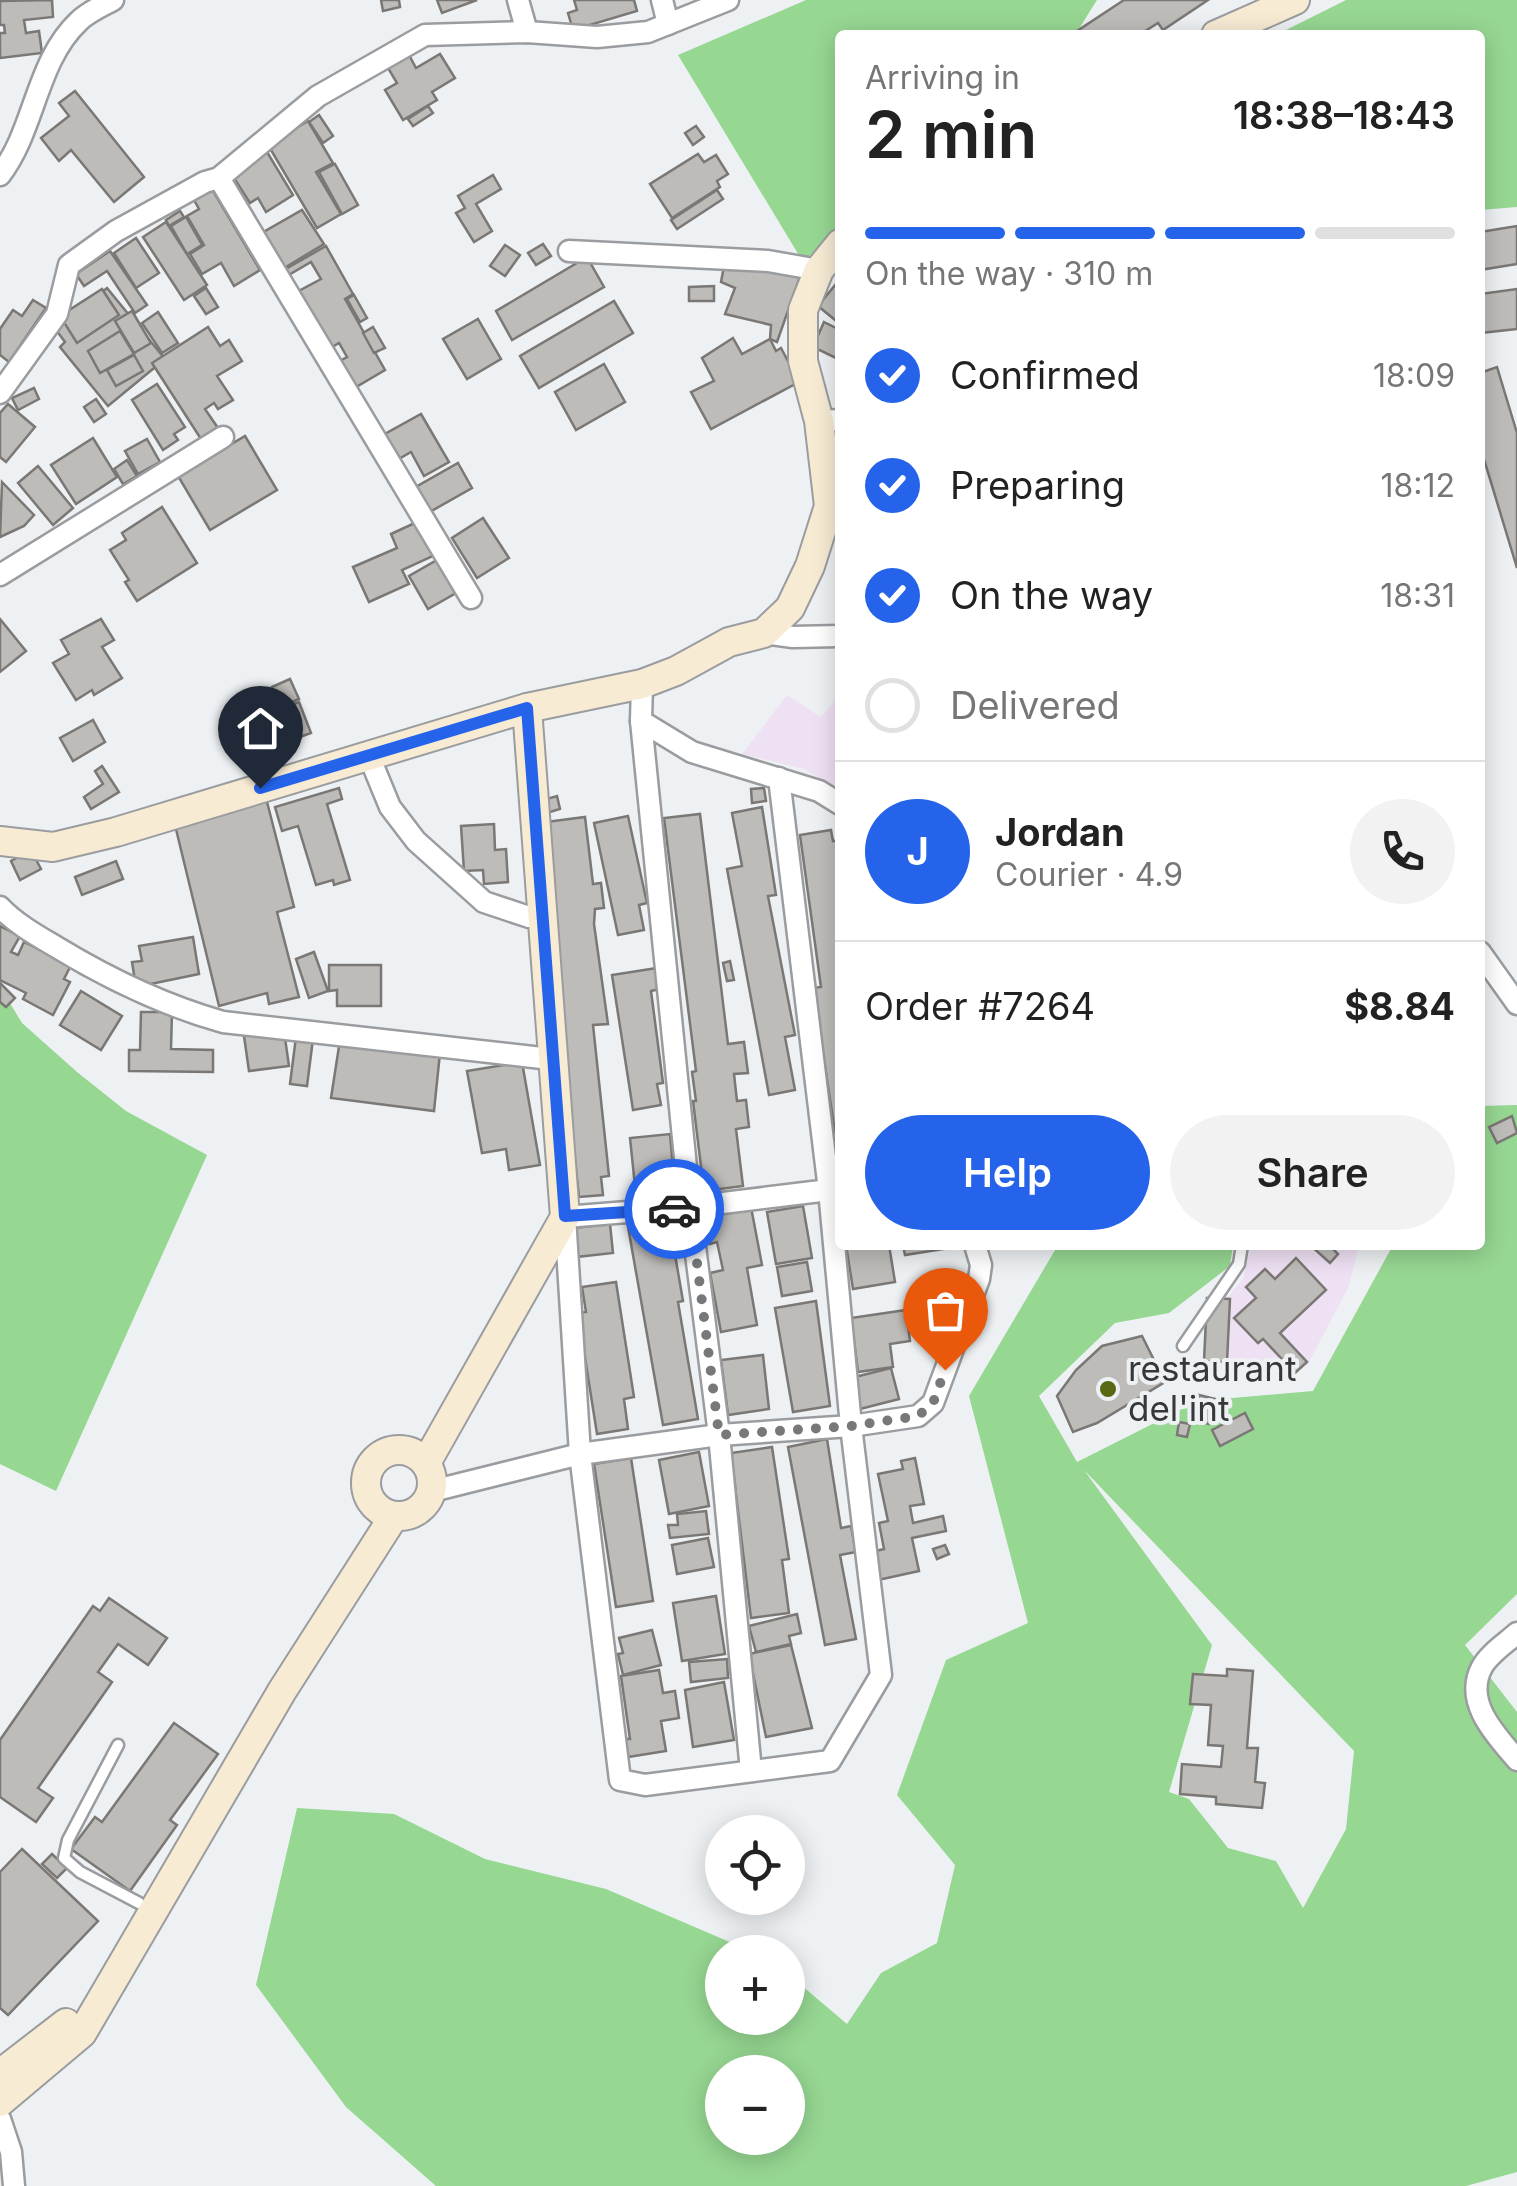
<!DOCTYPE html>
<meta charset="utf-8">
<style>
body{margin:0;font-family:Inter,sans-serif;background:#f2f2f2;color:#222;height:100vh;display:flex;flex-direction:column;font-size:38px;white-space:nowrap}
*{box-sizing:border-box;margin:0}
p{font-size:32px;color:#767676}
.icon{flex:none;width:55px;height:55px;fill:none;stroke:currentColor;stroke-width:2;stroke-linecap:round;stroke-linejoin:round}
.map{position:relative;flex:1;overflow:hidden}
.panel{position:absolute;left:835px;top:30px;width:650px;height:1220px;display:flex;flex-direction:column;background:#fff;border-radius:10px;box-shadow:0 5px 25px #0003}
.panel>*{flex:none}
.fabs{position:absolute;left:705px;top:1815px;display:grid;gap:20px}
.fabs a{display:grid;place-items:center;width:100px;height:100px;border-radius:50%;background:#fff;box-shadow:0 5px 25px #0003;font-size:50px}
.pin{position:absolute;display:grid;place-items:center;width:85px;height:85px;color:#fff;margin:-102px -42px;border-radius:50% 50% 50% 0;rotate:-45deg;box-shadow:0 0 10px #0007}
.pin .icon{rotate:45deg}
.courier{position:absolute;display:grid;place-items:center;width:100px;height:100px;margin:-50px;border:8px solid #2563eb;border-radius:50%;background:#fff;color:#222;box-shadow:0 2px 12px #0007}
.head em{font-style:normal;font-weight:600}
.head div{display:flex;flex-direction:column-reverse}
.head{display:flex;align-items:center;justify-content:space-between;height:170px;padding:0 30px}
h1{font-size:65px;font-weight:600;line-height:75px}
.bar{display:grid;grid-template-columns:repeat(4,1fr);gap:15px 10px;align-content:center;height:120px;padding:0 30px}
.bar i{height:12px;border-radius:8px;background:#e0e0e0}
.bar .on{background:#2563eb}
.bar p{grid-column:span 4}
.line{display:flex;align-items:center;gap:25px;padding:0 30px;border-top:2px solid #e0e0e0}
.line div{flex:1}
.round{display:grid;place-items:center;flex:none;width:105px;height:105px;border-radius:52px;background:#f2f2f2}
ol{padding:0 30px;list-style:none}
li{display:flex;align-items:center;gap:30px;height:110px}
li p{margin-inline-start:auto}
li .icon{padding:10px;border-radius:50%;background:#2563eb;color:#fff;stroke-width:4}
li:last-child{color:#767676}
li i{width:55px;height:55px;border:5px solid #e0e0e0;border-radius:50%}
.button{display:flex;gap:20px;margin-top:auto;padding:20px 30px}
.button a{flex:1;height:115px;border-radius:60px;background:#2563eb;color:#fff;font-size:40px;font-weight:600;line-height:115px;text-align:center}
.button a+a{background:#f2f2f2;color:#222}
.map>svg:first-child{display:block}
.commercial{fill:#efe1f4}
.green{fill:#96d792;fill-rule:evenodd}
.building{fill:#bebcb9;stroke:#7a7775;stroke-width:2.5}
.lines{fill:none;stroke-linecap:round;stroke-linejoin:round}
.lane-casing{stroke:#9a9c9f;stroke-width:15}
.street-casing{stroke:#9a9c9f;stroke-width:25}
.secondary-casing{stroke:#9a9c9f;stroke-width:32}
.lane{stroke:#fff;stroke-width:10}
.street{stroke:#fff;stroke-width:20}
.secondary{stroke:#f7ebd4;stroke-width:28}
.done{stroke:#767879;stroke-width:10;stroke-dasharray:0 18}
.route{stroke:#2563eb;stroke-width:12}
.poi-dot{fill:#576914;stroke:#eef1f3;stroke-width:4}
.labels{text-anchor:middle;stroke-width:8;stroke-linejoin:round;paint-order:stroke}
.poi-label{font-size:35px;fill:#363738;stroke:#eef1f3;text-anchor:start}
</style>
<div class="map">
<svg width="1517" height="2186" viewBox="0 0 1517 2186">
<rect width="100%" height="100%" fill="#eef1f3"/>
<!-- commercial -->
<g class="commercial">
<polygon points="787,695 821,717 840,695 840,790 804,769 742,754"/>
<polygon points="1252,1245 1359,1245 1349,1286 1307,1366 1202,1370 1209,1321 1243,1278"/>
</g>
<!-- green -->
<g class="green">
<polygon points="806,0 1097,0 1075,35 840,35 840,227 803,262 678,55"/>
<polygon points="1346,0 1517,0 1517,207 1480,210 1480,35 1276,35"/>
<polygon points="0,987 22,1023 77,1072 126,1111 207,1155 56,1491 0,1464"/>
<path d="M1517 1105V1594L1465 1645 1517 1712V2172L1466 2186H436L346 2107 256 1985 297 1808 394 1814 485 1859 606 1889 753 1952H722V2018H788V1974L847 2024 881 1973 937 1943 955 1865 897 1795 946 1660 1028 1623 969 1396 1058 1245H1233L1230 1266 1169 1313 1115 1323 1039 1396 1077 1462 1198 1401 1313 1391 1393 1245H1480V1106ZM1084 1470 1354 1751 1346 1829 1303 1908 1276 1861 1228 1848 1189 1799 1169 1792 1212 1645ZM722 2072H788V2138H722Z"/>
</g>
<!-- building -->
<g class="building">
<polygon points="52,0 53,17 24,20 26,33 39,31 42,53 0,58 0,33 5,33 4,25 0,25 0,1"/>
<polygon points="381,0 399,0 400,7 383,11"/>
<polygon points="437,0 477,0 442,13"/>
<polygon points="574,0 634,0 637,11 573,30 568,13 577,10"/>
<polygon points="1124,0 1208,0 1163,30 1158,23 1139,35 1076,35 1074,33"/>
<polygon points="440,54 455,78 432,92 437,100 403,120 385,90 397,83 388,68 409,55 416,68"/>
<polygon points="75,91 144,177 114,202 71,150 59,161 41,138 69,116 59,103"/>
<polygon points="428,106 433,113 413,126 408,119"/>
<polygon points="319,115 333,136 323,143 309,122"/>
<polygon points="308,121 333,163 316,172 341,214 317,228 268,145"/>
<polygon points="696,126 704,137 693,145 685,133"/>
<polygon points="267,152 293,195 266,212 258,198 250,203 232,175"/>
<polygon points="698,154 704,162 716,155 728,174 717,181 720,187 672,218 650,184"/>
<polygon points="335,164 358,205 342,214 319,172"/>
<polygon points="493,175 501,189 476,204 492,231 474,242 456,213 465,208 458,196"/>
<polygon points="212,189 260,270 234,286 221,263 202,274 190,254 204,245 187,216 199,209 194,200"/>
<polygon points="717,190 723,199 677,229 671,220"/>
<polygon points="302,210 324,244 281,270 260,234"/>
<polygon points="180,211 184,217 169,226 166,220"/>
<polygon points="186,217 202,245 187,254 171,226"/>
<polygon points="166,222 207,285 184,300 143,237"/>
<polygon points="1517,226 1517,264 1480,270 1480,232"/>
<polygon points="136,238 159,273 136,288 114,253"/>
<polygon points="543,244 551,256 536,265 528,253"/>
<polygon points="505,245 520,255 505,276 490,266"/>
<polygon points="326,246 353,294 345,299 385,370 351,390 336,363 347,357 339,343 327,350 295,293 321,279 311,262 287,276 284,270"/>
<polygon points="110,251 147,305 135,313 107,271 84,286 76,274"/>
<polygon points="587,257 604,287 512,340 496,311"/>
<polygon points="724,266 802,271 777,342 770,339 771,325 725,314 735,288 721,282"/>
<polygon points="840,279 840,324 818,306"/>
<polygon points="714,286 714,301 689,301 689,287"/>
<polygon points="107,288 165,359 108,406 60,347 65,342 56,330"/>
<polygon points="206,288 218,307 206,314 194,296"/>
<polygon points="102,289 119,315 77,343 60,316"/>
<polygon points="1517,289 1517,329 1480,333 1480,294"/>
<polygon points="354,295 367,318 360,322 347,299"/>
<polygon points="33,300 46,308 9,362 0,355 0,329 13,310 22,316"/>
<polygon points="614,301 633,333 539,388 520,356"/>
<polygon points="132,311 151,343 134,353 115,321"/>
<polygon points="158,312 178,343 162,353 142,323"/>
<polygon points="478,319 501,359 467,379 443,339"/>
<polygon points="824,322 840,330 838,359 813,347"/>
<polygon points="208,327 220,346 229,340 242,361 217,376 233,400 218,409 214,403 205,409 218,428 201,439 152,363"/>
<polygon points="373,327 385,348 374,353 363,333"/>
<polygon points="120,331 134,354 100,373 88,351"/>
<polygon points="733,338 742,354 770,339 776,351 781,348 799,382 711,429 691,392 714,381 702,358"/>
<polygon points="134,355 143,371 116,386 107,370"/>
<polygon points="604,364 625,402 576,430 555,392"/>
<polygon points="1497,367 1517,433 1517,568 1480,446 1480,373"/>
<polygon points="157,384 185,427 174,434 178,440 163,450 132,400"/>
<polygon points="34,388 39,399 18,410 12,398"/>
<polygon points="96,399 106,414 94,422 84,407"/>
<polygon points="8,404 35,427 6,462 0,457 0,413"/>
<polygon points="421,414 449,462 424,476 411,452 397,460 383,435"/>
<polygon points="245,436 277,490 210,530 178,476"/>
<polygon points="93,438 117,477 76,504 51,465"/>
<polygon points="147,439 160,462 138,474 125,451"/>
<polygon points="127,460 137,476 123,484 114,469"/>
<polygon points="458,463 472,488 428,513 414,488"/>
<polygon points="38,466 73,508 53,525 18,483"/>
<polygon points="2,482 34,515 24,526 0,537"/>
<polygon points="162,507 197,563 137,601 125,582 129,580 110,550 126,540 122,533"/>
<polygon points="483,518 509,558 477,578 452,538"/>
<polygon points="417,522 433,556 402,570 409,584 369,602 353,567 397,548 391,534"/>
<polygon points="437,560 456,593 428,609 409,576"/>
<polygon points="0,619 26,651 0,672"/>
<polygon points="101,619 114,640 102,647 122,678 94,695 92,690 76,700 53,663 69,654 61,640"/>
<polygon points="290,679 299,699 281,707 272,687"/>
<polygon points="299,702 311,733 292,740 280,709"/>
<polygon points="93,720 105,742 73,761 60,738"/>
<polygon points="102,766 119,792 91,809 84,797 103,784 95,771"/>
<polygon points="339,788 342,799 327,804 350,880 334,885 333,880 316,885 298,826 282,831 275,807"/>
<polygon points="764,788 766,801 752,803 751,789"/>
<polygon points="557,796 560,809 547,813 543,800"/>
<polygon points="266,798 294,907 277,912 299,997 269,1004 267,993 219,1006 174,821"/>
<polygon points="762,807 776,895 768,896 795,1035 785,1037 795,1090 769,1095 727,869 742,866 732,813"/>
<polygon points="700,814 728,1044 744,1042 748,1073 734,1074 737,1101 746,1100 749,1127 736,1129 743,1186 704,1191 693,1101 696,1101 692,1072 696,1071 664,818"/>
<polygon points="628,816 647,903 639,905 644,930 618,935 594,823"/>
<polygon points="585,817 593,884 601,883 604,908 595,909 594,924 608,1024 593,1025 609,1176 601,1177 603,1195 579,1197 538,823"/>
<polygon points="494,824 495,850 506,849 508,882 484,884 483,870 464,871 461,826"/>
<polygon points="831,830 833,841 840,840 840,1176 837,1176 831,1133 835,1132 813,988 821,987 800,835"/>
<polygon points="31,850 41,869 20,880 11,861"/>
<polygon points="116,861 123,879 82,895 75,877"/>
<polygon points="0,926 20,936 11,952 18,955 24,942 71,965 64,979 70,982 53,1015 23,999 26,993 0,980"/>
<polygon points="193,937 199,974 136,987 132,962 142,961 139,946"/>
<polygon points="314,952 328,991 309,998 296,959"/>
<polygon points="730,961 734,980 727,981 723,963"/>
<polygon points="329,965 381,965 381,1006 337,1006 337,990 329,991"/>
<polygon points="657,968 660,989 651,991 663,1083 657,1084 661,1105 633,1110 612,975"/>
<polygon points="0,983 15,998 6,1007 0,1002"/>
<polygon points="81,991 122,1016 101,1050 60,1025"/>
<polygon points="141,1012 172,1012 171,1049 213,1050 213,1072 129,1071 129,1050 140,1050"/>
<polygon points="284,1031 289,1066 249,1071 244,1036"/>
<polygon points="296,1037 313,1039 307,1086 290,1084"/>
<polygon points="340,1040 440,1053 434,1111 331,1098"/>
<polygon points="522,1062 540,1165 509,1170 506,1149 482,1153 467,1071"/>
<polygon points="1512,1116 1517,1133 1497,1143 1489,1127"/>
<polygon points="670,1134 673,1169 666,1170 668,1193 636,1196 630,1138"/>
<polygon points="803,1206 812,1258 776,1264 767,1212"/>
<polygon points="751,1207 762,1265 747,1268 757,1325 721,1332 710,1273 723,1270 717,1242 710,1244 705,1216"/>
<polygon points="668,1214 683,1301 678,1302 698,1419 663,1425 627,1221"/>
<polygon points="610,1224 613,1253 576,1257 573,1228"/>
<polygon points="846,1245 889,1245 895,1282 853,1289"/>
<polygon points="903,1245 950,1245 950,1248 905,1255"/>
<polygon points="1310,1245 1337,1245 1333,1249 1338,1254 1330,1263"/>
<polygon points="1296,1258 1326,1290 1280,1333 1307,1362 1295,1373 1263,1339 1258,1343 1234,1318 1256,1298 1246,1287 1265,1269 1275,1279"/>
<polygon points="807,1262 812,1291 782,1296 777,1267"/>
<polygon points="616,1282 634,1397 624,1399 628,1429 597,1434 578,1313 586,1312 582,1287"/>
<polygon points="1207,1298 1230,1299 1227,1362 1204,1361"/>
<polygon points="816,1301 830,1406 793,1412 775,1308"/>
<polygon points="906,1310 910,1341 890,1344 893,1367 858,1372 851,1318"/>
<polygon points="1142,1336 1165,1382 1097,1423 1073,1432 1057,1396 1076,1370 1102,1346"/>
<polygon points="763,1355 769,1409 728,1415 721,1360"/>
<polygon points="891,1368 899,1399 860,1409 851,1378"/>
<polygon points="1199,1395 1215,1399 1209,1424 1193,1420"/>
<polygon points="1245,1413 1253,1429 1220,1446 1212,1430"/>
<polygon points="1179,1422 1190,1424 1187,1437 1177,1435"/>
<polygon points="827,1439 841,1528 851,1526 856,1552 840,1555 856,1639 825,1645 788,1447"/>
<polygon points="772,1447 789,1559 782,1560 789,1613 751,1618 731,1453"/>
<polygon points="699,1452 709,1506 669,1514 659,1460"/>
<polygon points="631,1458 653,1601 616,1607 594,1464"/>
<polygon points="915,1458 924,1504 910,1506 913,1523 943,1516 946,1531 912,1538 919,1571 878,1580 872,1552 884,1549 879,1523 888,1521 878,1474 903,1469 901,1461"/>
<polygon points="706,1511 709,1534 670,1538 668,1525 678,1525 677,1514"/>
<polygon points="708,1538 714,1567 677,1574 672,1545"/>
<polygon points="945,1545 949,1554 937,1559 933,1549"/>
<polygon points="716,1596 725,1654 682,1661 673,1603"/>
<polygon points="109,1598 167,1638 148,1665 118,1644 98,1672 112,1682 38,1788 53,1798 36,1822 0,1797 0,1740 93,1606 100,1611"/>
<polygon points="797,1614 801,1633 789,1636 791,1644 756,1652 749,1626"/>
<polygon points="652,1630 661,1665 623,1675 618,1654 623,1653 619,1638"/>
<polygon points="791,1645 812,1728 766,1737 749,1654"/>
<polygon points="727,1659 728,1678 691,1682 689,1662"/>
<polygon points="1227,1669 1253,1671 1247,1748 1258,1748 1255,1782 1265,1783 1262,1808 1216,1804 1216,1797 1180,1794 1182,1764 1221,1767 1223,1746 1208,1745 1211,1705 1190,1704 1193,1674 1227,1676"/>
<polygon points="659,1670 663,1693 675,1691 679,1718 661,1721 666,1751 628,1757 625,1739 630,1739 621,1676"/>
<polygon points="724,1682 734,1740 693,1747 685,1690"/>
<polygon points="174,1723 218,1754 170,1820 177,1825 130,1891 71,1849 95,1817 102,1822"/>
<polygon points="22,1849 98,1921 8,2015 0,2008 0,1872"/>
<polygon points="52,1854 67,1868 57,1878 42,1864"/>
</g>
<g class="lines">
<!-- lane casing -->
<g class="lane-casing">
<g id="lane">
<polyline points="1183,1346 1239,1264 1242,1245"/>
<polyline points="118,1745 68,1840 64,1858 80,1872 139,1903"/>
</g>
</g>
<!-- street casing -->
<g class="street-casing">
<g id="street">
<polyline points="518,0 527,32"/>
<polyline points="662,0 668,24"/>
<path d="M0 175C35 130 36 61 79 21 88 12 102 6 113 0"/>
<polyline points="219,178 471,598"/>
<polyline points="569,251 768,261 819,270"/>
<polyline points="0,393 57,314 69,265 116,231 205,182 219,178 318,96 425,35 527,32 597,37 648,32 728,0"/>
<polyline points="819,421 840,420"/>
<polyline points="0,575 223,437"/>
<polyline points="764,633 793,637 840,636"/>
<polyline points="642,684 641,721 692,752 819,791 840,804"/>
<polyline points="641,721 690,1207 719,1435 751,1771"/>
<polyline points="369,756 390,807 416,841 484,902 529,917"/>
<polyline points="779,778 829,1190 851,1426 881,1675 830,1761 645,1785 620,1780 580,1454 565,1217 690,1207 829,1190 840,1189"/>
<path d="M0 907C16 924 38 936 58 948 111 980 163 1005 223 1022L542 1058"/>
<polyline points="1480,952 1517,1004"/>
<polyline points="432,1491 580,1454 719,1435 851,1426 918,1416 933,1403 979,1279 981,1265 975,1245"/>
<path d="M1517 1633C1506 1643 1489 1654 1482 1667 1463 1702 1496 1735 1517 1760"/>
<polyline points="0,2119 11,2152 14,2186"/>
</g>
</g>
<!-- secondary casing -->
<g class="secondary-casing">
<g id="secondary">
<polyline points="1216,35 1295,0"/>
<polyline points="0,841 53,847 116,832 527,708 642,684 676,671 729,642 764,633 790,608 810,566 829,506 819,421 803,361 803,310 819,270 840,244"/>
<circle cx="399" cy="1483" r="33"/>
<polyline points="426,1463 565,1217 527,708"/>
<polyline points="0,2074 66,2023"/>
<polyline points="0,2102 82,2033 282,1691 394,1516"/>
</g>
</g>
<!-- lane -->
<use href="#lane" class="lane"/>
<!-- street -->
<use href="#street" class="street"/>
<!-- secondary -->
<use href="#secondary" class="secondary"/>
</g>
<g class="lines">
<!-- done -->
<polyline class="done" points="674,1209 690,1208 719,1435 851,1426 918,1416 933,1403 945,1370"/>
<!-- route -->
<polyline class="route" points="260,788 527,708 565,1216 674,1209"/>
</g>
<!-- markers -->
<circle class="poi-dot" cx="1108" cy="1389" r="10"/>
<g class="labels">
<!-- poi labels -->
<g class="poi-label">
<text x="1128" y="1381">restaurant<tspan x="1128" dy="40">del'int</tspan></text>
</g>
</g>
</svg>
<div class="fabs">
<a><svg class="icon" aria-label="locate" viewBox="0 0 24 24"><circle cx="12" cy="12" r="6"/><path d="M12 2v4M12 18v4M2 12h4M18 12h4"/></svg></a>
<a>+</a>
<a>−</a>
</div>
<div class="pin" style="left:945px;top:1370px;background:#ea580c"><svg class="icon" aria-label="bag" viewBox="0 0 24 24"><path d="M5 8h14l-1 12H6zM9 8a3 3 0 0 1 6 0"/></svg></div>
<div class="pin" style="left:260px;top:788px;background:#1f2937"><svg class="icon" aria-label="home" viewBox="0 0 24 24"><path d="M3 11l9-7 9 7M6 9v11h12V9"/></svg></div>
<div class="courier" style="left:674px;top:1209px"><svg class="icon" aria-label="car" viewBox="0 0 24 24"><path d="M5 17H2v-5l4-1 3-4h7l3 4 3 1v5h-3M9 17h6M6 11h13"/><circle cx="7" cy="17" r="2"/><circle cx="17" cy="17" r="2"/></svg></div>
<section class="panel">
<div class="head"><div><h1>2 min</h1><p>Arriving in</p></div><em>18:38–18:43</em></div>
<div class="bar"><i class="on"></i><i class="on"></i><i class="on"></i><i></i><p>On the way · 310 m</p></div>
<ol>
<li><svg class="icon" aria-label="check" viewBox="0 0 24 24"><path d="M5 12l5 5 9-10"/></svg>Confirmed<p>18:09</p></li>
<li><svg class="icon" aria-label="check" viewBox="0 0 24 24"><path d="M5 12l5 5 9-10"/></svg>Preparing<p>18:12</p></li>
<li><svg class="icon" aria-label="check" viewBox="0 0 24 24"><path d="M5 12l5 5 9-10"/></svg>On the way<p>18:31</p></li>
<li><i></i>Delivered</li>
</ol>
<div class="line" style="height:180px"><b class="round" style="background:#2563eb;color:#fff">J</b><div><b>Jordan</b><p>Courier · 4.9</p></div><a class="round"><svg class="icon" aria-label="phone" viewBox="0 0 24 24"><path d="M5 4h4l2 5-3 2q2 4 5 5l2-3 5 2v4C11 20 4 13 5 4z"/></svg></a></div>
<div class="line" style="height:130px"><div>Order #7264</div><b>$8.84</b></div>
<div class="button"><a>Help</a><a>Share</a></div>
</section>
</div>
